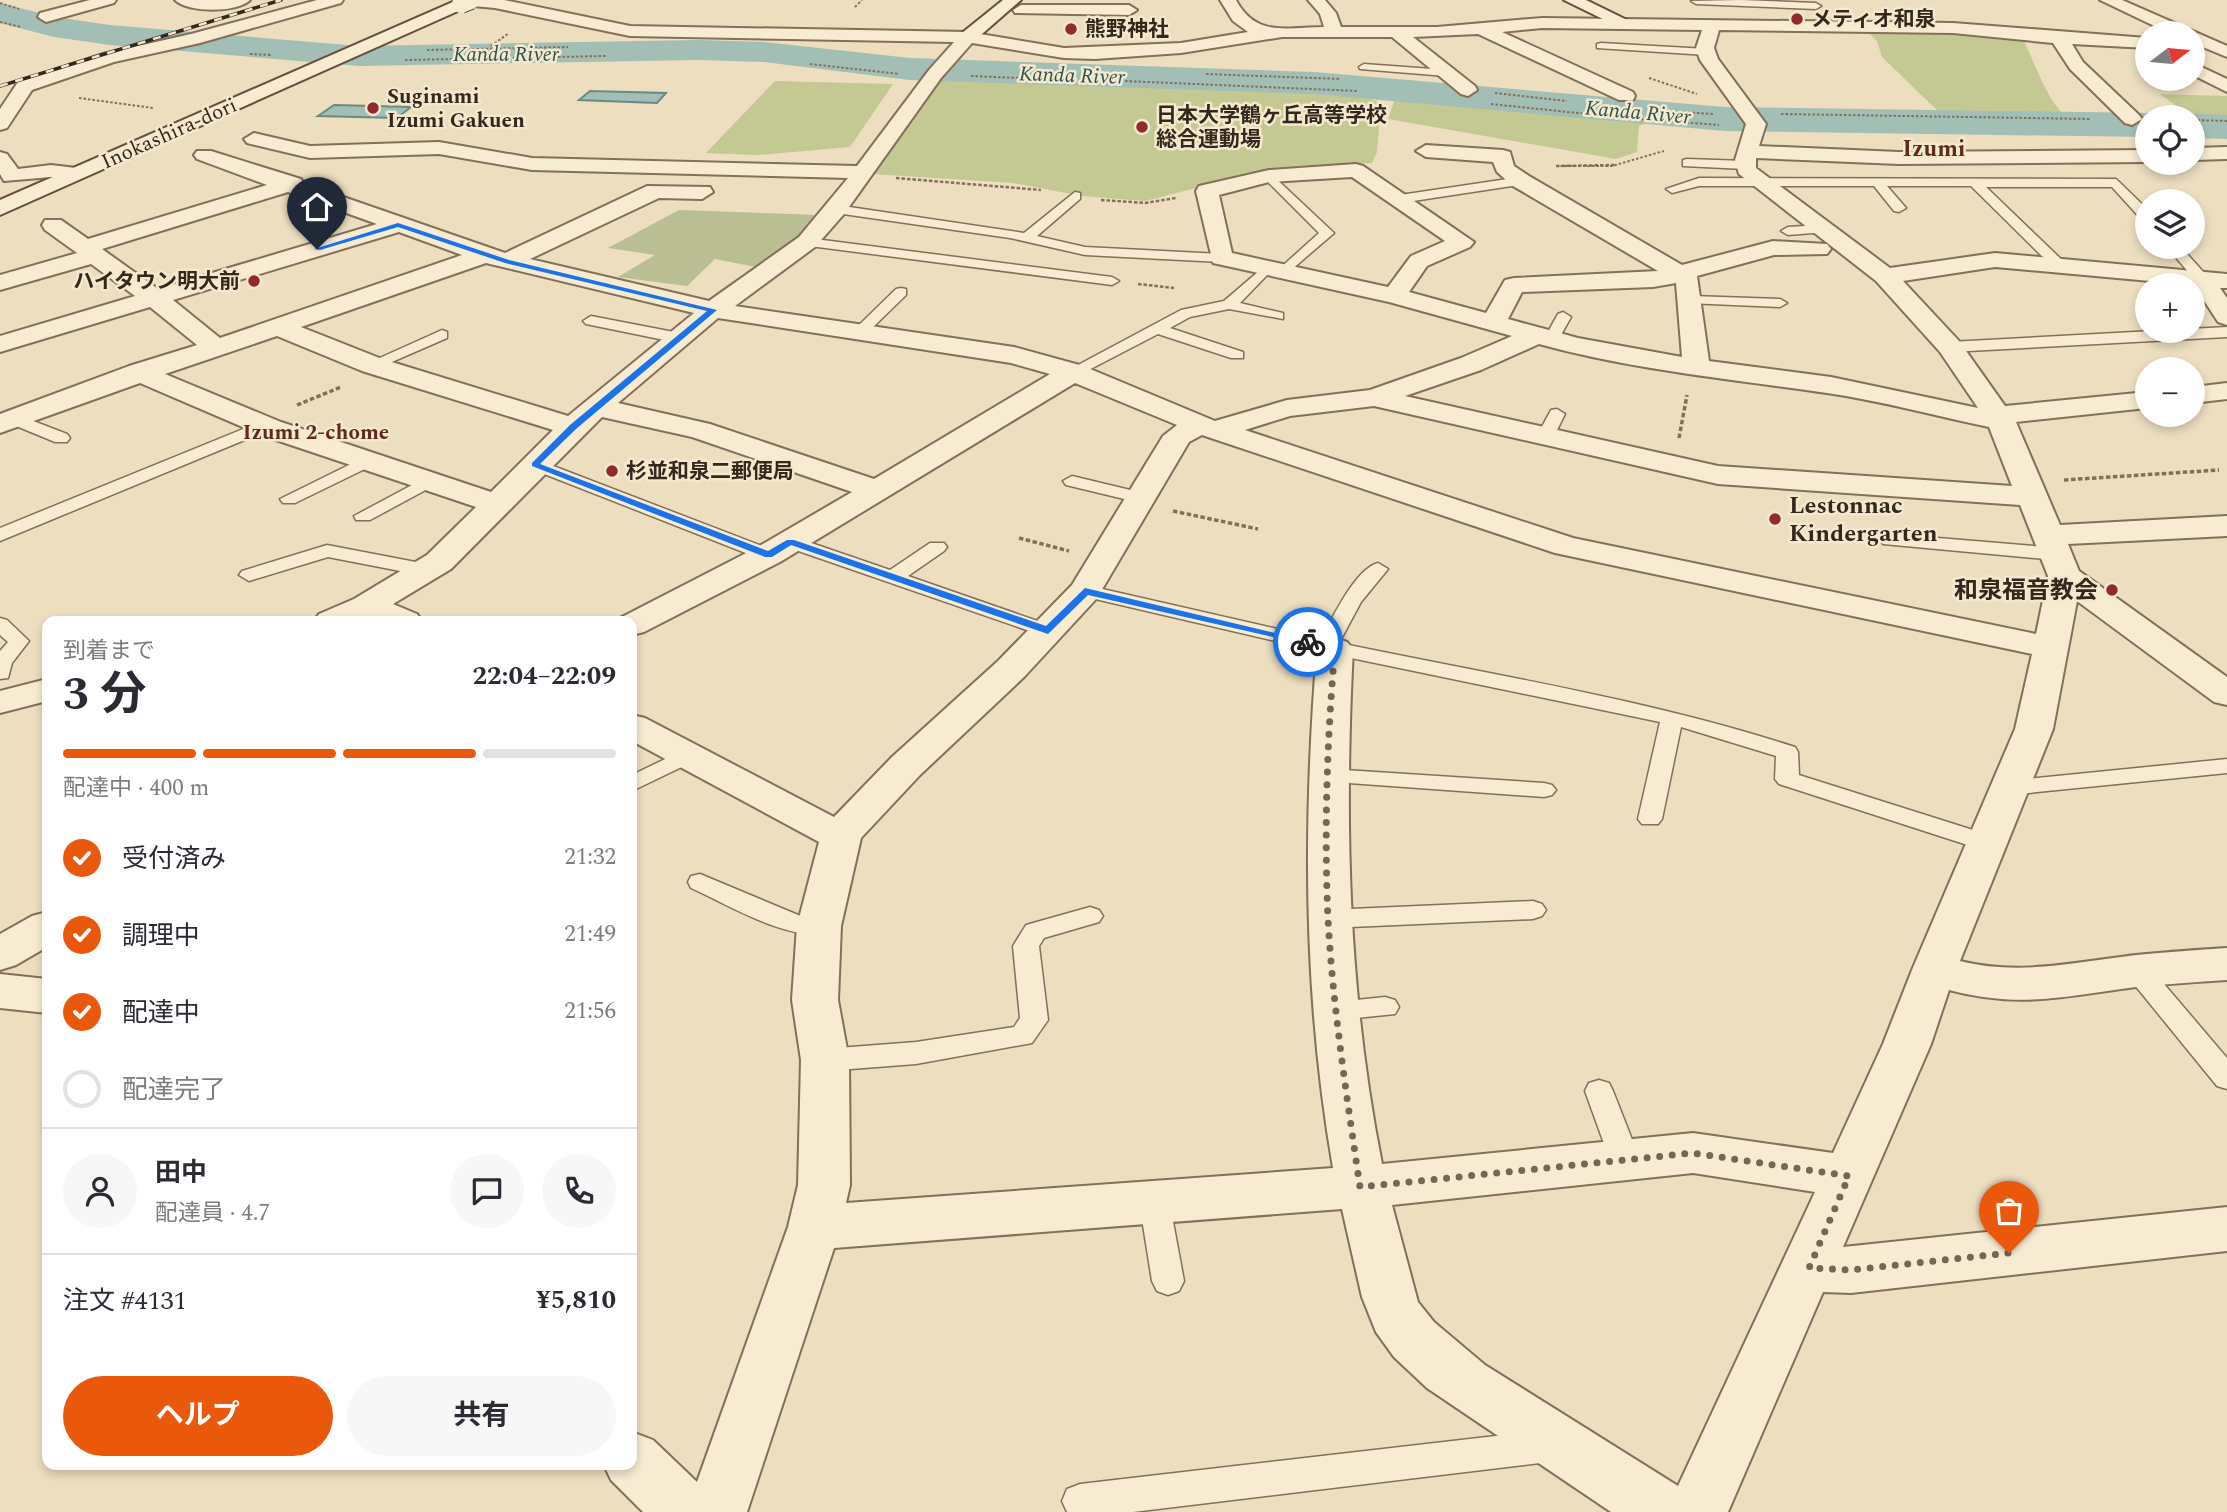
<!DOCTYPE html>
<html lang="ja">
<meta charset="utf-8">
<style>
body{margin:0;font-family:Spectral,"Noto Sans JP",serif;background:#f7f7f7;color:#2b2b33;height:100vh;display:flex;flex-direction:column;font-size:26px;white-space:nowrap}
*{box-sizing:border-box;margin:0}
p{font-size:23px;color:#7c7c81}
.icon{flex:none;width:38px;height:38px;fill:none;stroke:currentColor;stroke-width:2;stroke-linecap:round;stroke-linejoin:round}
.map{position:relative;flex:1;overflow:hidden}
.details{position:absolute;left:42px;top:616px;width:595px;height:854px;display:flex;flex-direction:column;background:#fff;border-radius:14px;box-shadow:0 4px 10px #0003}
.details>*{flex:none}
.needle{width:46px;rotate:74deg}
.tools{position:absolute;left:2135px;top:21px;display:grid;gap:14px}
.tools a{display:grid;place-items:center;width:70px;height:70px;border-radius:50%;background:#fff;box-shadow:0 4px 10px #0003;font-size:35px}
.pin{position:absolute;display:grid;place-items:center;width:60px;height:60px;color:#fff;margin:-72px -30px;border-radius:50% 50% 50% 0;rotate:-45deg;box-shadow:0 0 7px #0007}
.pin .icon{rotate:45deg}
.courier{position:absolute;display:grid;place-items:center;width:70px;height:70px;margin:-35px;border:5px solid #1a73e8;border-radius:50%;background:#fff;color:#222;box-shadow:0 2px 9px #0007}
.head em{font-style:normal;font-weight:700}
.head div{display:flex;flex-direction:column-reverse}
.head{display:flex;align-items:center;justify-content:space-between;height:119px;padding:0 21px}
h1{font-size:46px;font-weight:700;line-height:52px}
.bar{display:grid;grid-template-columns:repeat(4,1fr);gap:10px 7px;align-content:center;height:84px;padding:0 21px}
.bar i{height:9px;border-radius:5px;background:#e1e1e2}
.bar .current{background:#ea580c}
.bar p{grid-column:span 4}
.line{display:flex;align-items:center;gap:18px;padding:0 21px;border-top:2px solid #e1e1e2}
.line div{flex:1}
.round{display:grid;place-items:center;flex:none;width:74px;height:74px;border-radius:37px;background:#f7f7f7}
ol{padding:0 21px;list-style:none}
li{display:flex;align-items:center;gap:21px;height:77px}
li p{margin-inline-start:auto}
li .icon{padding:7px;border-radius:50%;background:#ea580c;color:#fff;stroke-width:4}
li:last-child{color:#7c7c81}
li i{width:38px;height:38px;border:4px solid #e1e1e2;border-radius:50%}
.primary-button{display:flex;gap:14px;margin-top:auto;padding:14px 21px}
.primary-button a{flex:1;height:80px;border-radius:42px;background:#ea580c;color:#fff;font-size:28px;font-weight:700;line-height:80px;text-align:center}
.primary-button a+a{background:#f7f7f7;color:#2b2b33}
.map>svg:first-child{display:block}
.green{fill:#c4c993}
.cemetery{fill:#b9be93}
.water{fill:#a2beb5;stroke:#6a8b82;stroke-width:2}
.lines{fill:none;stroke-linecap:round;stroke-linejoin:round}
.river{fill:#a2beb5;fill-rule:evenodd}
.lane-casing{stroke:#846f58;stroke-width:3}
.street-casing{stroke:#846f58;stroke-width:4}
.secondary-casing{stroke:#66503b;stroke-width:4}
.path-far2{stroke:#846f58;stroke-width:2;stroke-dasharray:2.5 2;stroke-linecap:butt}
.path-far1{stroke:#846f58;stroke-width:2.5;stroke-dasharray:3.5 2;stroke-linecap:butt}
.path{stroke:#846f58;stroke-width:3.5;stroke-dasharray:4.5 2.5;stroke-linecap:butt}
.lane{fill:#f7ebd1;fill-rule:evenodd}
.street{fill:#f7ebd1;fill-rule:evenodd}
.secondary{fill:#f7ebd1;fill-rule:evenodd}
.rail-casing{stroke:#34271c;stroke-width:3.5}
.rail{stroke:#f4e8ce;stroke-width:2.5;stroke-dasharray:8;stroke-linecap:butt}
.secondary-bridge-casing{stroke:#66503b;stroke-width:20;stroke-linecap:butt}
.secondary-bridge{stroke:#f7ebd1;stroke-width:18}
.route{fill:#1a73e8}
.done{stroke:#746755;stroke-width:7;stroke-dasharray:0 12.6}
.poi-dot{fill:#912a2c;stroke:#f4e8ce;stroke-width:2.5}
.labels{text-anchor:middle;stroke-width:5;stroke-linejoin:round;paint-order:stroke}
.far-poi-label{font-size:21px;font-weight:bold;fill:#34271c;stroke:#f4e8ce;text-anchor:start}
.far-water-label{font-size:21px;font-style:italic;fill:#2c5350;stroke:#f4e8ce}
.far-street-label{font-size:21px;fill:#34271c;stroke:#f4e8ce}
.far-neighbourhood-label{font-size:21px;font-weight:bold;fill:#5f2a1d;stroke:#f4e8ce}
.far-quarter-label{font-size:23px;font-weight:bold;fill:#5f2a1d;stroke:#f4e8ce}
.poi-label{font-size:24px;font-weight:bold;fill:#34271c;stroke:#f4e8ce;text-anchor:start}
</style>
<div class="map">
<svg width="2227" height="1512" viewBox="0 0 2227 1512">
<rect width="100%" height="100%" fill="#ecdebf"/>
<!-- green -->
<g class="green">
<path d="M1866 30 2022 37C2034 60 2046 100 2065 115L1941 114 1882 57 1877 41Z"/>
<polygon points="941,78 1354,93 1381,103 1377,152 1372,163 1271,169 1145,201 1082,196 1013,183 873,174"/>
<polygon points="775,81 893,84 850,147 758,155 706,153"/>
<polygon points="2160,94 2227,96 2227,118 2193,118"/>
<polygon points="1396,96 1647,123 1639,126 1637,152 1616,159 1388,119"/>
</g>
<!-- cemetery -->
<polygon class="cemetery" points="679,210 818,215 802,239 756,267 715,259 687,286 618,277 655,255 608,248"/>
<!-- water -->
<g class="water">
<polygon points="590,91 666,93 657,103 579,100"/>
<polygon points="334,105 411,107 397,118 318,116"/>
</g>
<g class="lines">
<!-- river -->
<g class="river">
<polygon points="0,3 55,17 110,25 359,46 698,40 764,42 910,58 1314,72 1725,107 2147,113 2161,117 2147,117 2147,137 1725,131 1314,94 910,80 764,62 698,60 359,66 110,45 54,37 0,23"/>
<polygon points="2193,114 2227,115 2227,139 2193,138 2193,117 2181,117"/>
</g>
<!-- lane casing -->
<g class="lane-casing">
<g id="lane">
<polygon points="1741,0 1816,3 1821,6 1816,9 1696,4 1691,1"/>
<polygon points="1601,43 1707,49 1712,52 1707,55 1597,48 1597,44"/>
<polygon points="1364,64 1446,70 1451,73 1446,76 1360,69 1359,67"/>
<polygon points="1687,159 1745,161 1751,165 1745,169 1683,166 1683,160"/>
<polygon points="1269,172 1334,233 1283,277 1278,276 1278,270 1319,233 1265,179 1263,176"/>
<polygon points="1521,177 1525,178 1525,184 1400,203 1393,199 1400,195"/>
<polygon points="1699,178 2116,179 2147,209 2147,221 2142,220 2112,187 1986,187 2064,262 2064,268 2054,268 1971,186 1887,186 1906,208 1899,212 1894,211 1874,186 1699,186 1672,193 1666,189"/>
<polygon points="1075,192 1080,193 1080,199 1037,236 1085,247 1221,254 1228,258 1221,262 1085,255 1010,238 836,213 829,209 836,205 1024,233"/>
<polygon points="1821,225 1828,229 1826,232 1788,235 1781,231 1788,227"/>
<polygon points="807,238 1112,277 1119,281 1112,285 802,245 802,239"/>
<polygon points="2167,247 2181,247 2206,275 2206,281 2196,281"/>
<polygon points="1266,265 1273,269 1240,303 1283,313 1283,319 1229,309 1190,317 1170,328 1243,352 1243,358 1231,358 1158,334 1079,375 1073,377 1065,372 1181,310 1224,301"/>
<polygon points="901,288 906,289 906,295 867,333 857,333 857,327 896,289"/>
<polygon points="1692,296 1780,299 1787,303 1780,307 1687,303 1687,297"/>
<polygon points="1563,312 1571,317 1557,342 1552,344 1547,342 1544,339 1558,314"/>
<polygon points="591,316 679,333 687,338 679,343 586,324 583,321"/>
<polygon points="2227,327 2227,337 1950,352 1942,347 1950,342"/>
<polygon points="442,330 447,332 447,338 378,368 372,370 364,365"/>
<polygon points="1557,409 1565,414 1552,440 1540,440 1537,436 1551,410"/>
<polygon points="15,414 67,434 70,438 67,442 55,442 9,423 7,419"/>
<polygon points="263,421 269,422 271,426 269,430 0,541 0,528"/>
<polygon points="365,457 374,462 371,466 295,503 283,503 280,499"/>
<polygon points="535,459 775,551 778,555 768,561 761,559 529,468 526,464"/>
<polygon points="1072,476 1147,494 1150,498 1141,503 1066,485 1063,481"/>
<polygon points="427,477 433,478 436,482 433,486 370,520 356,520 354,516"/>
<polygon points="1890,534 2057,548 2067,554 2057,560 1883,544 1881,540"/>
<polygon points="791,536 890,570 930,543 944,543 947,547 944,551 908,576 1055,627 1058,631 1048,637 1041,635 784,546 781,542"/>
<polygon points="327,545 426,564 436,570 426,576 328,557 249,581 239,575 242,571"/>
<path d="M1378 563 1388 569 1361 602 1339 643C1492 675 1646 699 1795 747L1798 752 1799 775 1995 837 1998 843 1995 849 1986 851 1779 784 1775 779 1776 756 1681 727 1662 819 1658 824H1642L1638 819 1660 722 1327 653 1078 595 1075 591 1085 585 1321 639C1332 619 1355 569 1378 563Z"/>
<polygon points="0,618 7,620 29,641 12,663 8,678 0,679 0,651 8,642 0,635"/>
<polygon points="688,748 696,750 699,755 696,760 632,791 632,775"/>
<polygon points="2227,759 2227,773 2008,795 2000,793 1996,788 2000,783 2008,781"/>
<polygon points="1329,769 1544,783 1552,785 1556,790 1552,795 1544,797 1321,781 1317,776 1321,771"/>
<path d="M700 874 803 917 828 920 832 926 828 932C790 943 727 904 691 888L688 882 691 876Z"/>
<polygon points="1533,901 1542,904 1546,910 1542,916 1533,919 1328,928 1319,925 1315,919 1319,913 1328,910"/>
<polygon points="1090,907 1099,910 1103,916 1099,922 1044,938 1039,946 1048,1020 1032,1043 916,1064 825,1071 815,1068 811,1060 815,1052 825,1049 916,1042 1014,1027 1020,1018 1013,946 1026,925"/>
<polygon points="2138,961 2147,964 2227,1058 2227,1089 2217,1086 2129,978 2125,971 2129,964"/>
<polygon points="1385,997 1395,1000 1399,1007 1395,1014 1337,1020 1327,1017 1323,1010 1327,1003"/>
<polygon points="1599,1080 1609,1083 1613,1091 1640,1160 1636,1169 1625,1172 1614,1169 1610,1160 1585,1091 1589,1083"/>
<polygon points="1154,1187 1165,1191 1169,1200 1184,1281 1179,1291 1168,1295 1157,1291 1152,1281 1139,1200 1143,1191"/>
<polygon points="1548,1430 1560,1434 1565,1446 1560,1458 1548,1462 1133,1512 1067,1512 1062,1501 1067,1489 1080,1484"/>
</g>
</g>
<!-- street casing -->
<g class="street-casing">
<g id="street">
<polygon points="90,0 116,0 114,3 46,22 38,17 40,13"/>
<path d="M175 0H250C237 13 188 13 175 0Z"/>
<polygon points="317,0 343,0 341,3 200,43 114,62 32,90 7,128 0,130 0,109 18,82 103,54 191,34"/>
<path d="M454 0H504L630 26 968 32 1064 48 1181 43 1248 32 1233 21 1220 0H1236C1256 38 1288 27 1324 27L1320 14 1308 0H1325L1336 13 1341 27H1437L1542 18 1953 23 2147 38V48L2072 44 2083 62 2139 115 2142 119 2132 125 2125 123 2070 69 2053 43 1953 33 1719 30 1714 48 1718 59 1766 124 1759 146 1899 152 2147 150V162L1899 164 1756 158V168L1890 268 1995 253 2227 274V288H2220L2227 298V325L2218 322 2194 285 1995 267 1903 281 1959 341 2005 406 2147 392V408L2016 422 2060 525 2227 516V536L2068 544 2079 571 2227 677V705L2214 702 2077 601 2053 729 1960 961C2020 976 2076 962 2136 955 2166 952 2197 950 2227 948V980C2197 982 2166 984 2136 987 2065 996 2021 1009 1949 990L1931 1044 1843 1247 2227 1207V1251L1851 1293 1823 1292 1728 1512H1611L1427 1388 1394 1357 1376 1332 1362 1297 1342 1209 834 1248 747 1512H643L611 1480 604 1465H632V1432L653 1440 697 1482 788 1227 798 1185 801 1060 792 1000 797 926 819 842 632 741V715L645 718 834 817 892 757 998 661 1072 585 1163 436 1177 425 1075 383 780 562 644 632 632 635V621H617L620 618 756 548 852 492 692 437 602 417 451 569 393 604 417 614 422 621H375L367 618 360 621H314L319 614 354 599 427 555 476 507 261 435 140 383 0 433V414L129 366 197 345 150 307 0 352V336L135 296 91 264 0 290V275L77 253 45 230 42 225 45 220H61L88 239 267 185 197 159 194 155 197 151H211L301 179 303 183 505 253 647 186 710 187 713 192 702 199 659 198 530 259 709 301 799 237 848 178 532 170 439 154 310 158 247 143 244 139 254 133 310 146 439 142 532 158 857 166 929 70 954 42 630 36 495 8 462 5ZM1542 28 1702 30 1696 48 1700 60 1746 124 1735 160 1739 174 1876 281 1940 352 1978 408 1831 377 1709 361 1697 276 1774 255 1827 254 1831 249 1827 244 1773 241 1682 265 1529 176 1514 166 1510 152 1503 150 1426 145 1416 151 1426 157 1493 162 1497 172 1513 186 1658 271 1514 278 1505 280 1486 313 1409 292 1427 266 1470 247 1474 242 1363 166 1356 164 1269 170 1199 186 1196 191 1213 263 1389 302 1512 336 1461 358 1370 390 1287 400 1215 421 1083 366 1014 347 735 306 815 247 844 214 941 78 972 43 1064 58 1095 59 1181 53 1282 37H1392L1461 94 1468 96 1477 90 1475 86 1413 37 1478 34 1619 100H1633L1635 96 1633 92 1502 32ZM1352 177 1445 241 1411 256 1388 287 1232 253 1219 195 1269 182ZM288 192 377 224 158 289 102 249ZM399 232 462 255 220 338 173 300ZM486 263 694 313 568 416 382 359 301 327ZM1676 283 1682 357 1578 338 1508 319 1522 292 1653 287ZM718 318 1011 363 1050 374 874 479 710 424 618 403ZM277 336 362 371 553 430 491 492 281 422 165 374ZM1539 344C1633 370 1731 379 1827 393 1882 401 1936 416 1989 427L2012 486 1718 466 1405 396 1481 370ZM1374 406 1718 484 2020 505 2048 576 2036 634 1573 538 1245 430 1290 416ZM1202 435 1555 553 2032 654 2015 729 1912 970 1883 1044 1833 1153 1693 1133 1382 1164C1348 993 1344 822 1353 649L1347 642 1335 638 1323 642 1317 649C1303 823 1303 995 1333 1168L846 1203 850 1185 849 1060 838 1000 841 926 861 838 920 775 1024 677 1097 598 1189 442ZM1693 1173 1815 1192 1678 1486 1485 1365 1434 1322 1418 1302 1392 1205Z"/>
<polygon points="2100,0 2122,0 2227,46 2227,57 2193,43 2193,33 2169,33"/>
<polygon points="1021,5 1129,5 1137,10 1129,15 1015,13 1013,10"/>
<polygon points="2193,63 2227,79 2227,92 2193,75"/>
<polygon points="2227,147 2227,159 2193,160 2193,148"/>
<polygon points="0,152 7,154 18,169 51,165 85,169 88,174 77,180 51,177 4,181 0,174"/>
<polygon points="2227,383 2227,399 2193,403 2193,387"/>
<polygon points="47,679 47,701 0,713 0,691"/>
<polygon points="47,912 47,947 16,965 0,970 0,934 32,916"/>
<polygon points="0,974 47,979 47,1013 0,1008"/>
</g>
</g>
<!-- secondary casing -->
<g class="secondary-casing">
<g id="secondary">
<polygon points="465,0 469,4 467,7 0,215 0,200 455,1"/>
<polygon points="1003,0 1021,0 974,41 962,41 959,37 962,33"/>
<polygon points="1564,0 1586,0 1631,22 1623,27 1617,26"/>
</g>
</g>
<!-- path-far2 -->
<g class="path-far2">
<polyline points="0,3 19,9"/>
<polyline points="855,7 862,0"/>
<polyline points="0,22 21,27"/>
<polyline points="491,46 509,33"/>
<polyline points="427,50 568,47"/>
<polyline points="250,54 272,55"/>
<polyline points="405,60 606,56"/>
<polyline points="810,64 899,74"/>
<polyline points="1206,74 1340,79"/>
<polyline points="971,76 1042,79"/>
<polyline points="1649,78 1697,94"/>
<polyline points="1125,81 1357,91"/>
<polyline points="1495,93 1567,101"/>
<polyline points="79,98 153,108"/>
<polyline points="1491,104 1597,115"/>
<polyline points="1652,110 1713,114"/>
<polyline points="1781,114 2091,119"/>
<polyline points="1637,119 1719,125"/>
<polyline points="2193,120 2227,121"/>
<polyline points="1556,166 1612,166 1664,151"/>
</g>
<!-- path-far1 -->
<g class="path-far1">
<polyline points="1556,166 1615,165"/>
<polyline points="896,178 1041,190"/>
<polyline points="1101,200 1145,203 1176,198"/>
<polyline points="1138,284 1174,288"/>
</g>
<!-- path -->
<g class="path">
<polyline points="297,405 341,387"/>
<polyline points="1679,438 1687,395"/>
<polyline points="2064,480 2219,470"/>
<polyline points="1173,511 1258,529"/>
<polyline points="1019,538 1069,551"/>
</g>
<!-- lane -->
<use href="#lane" class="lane"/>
<!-- street -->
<use href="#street" class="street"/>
<!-- secondary -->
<use href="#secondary" class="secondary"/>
<!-- rail casing -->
<g class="rail-casing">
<polyline id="rail" points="0,86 281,0"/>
</g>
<!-- rail -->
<use href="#rail" class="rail"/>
<!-- secondary-bridge casing -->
<g class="secondary-bridge-casing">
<polyline id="secondary-bridge" points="461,4 471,0"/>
</g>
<!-- secondary-bridge -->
<use href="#secondary-bridge" class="secondary-bridge"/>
</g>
<!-- route -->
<polygon class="route" points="398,223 509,260 717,310 576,429 540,464 768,551 787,540 794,540 1046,626 1085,588 1313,642 1308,645 1088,595 1048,634 791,545 772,557 765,557 532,466 532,463 570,425 707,311 505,263 398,227 320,250 314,249"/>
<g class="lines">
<!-- done -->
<path class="done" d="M1308 642 1335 649C1327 737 1324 830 1328 919 1333 1009 1347 1098 1360 1187L1693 1153 1849 1176 1809 1268 1851 1270 2009 1253"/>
</g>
<!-- markers -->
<g class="poi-dot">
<circle cx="1797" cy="19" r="7"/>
<circle cx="1071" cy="29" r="7"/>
<circle cx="373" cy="108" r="7"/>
<circle cx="1142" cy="127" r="7"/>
<circle cx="254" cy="281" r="7"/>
<circle cx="612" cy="471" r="7"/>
<circle cx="1775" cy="519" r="7"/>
<circle cx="2112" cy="590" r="7"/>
</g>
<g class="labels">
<!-- far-poi labels -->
<g class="far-poi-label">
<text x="1811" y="26">メティオ和泉</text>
<text x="1085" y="36">熊野神社</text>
<text x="387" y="103">Suginami<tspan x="387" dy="24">Izumi Gakuen</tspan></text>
<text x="1156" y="122">日本大学鶴ヶ丘高等学校<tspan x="1156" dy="24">総合運動場</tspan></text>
<text x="240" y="288" text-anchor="end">ハイタウン明大前</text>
<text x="626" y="478">杉並和泉二郵便局</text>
</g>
<!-- far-water labels -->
<g class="far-water-label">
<text x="506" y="61">Kanda River</text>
<text transform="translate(1072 75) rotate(2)" y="7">Kanda River</text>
<text transform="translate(1638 112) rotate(5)" y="7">Kanda River</text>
</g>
<!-- far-street labels -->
<g class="far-street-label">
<text transform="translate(169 133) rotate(-24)" y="7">Inokashira-dori</text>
</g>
<!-- far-neighbourhood labels -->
<g class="far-neighbourhood-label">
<text x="316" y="439">Izumi 2-chome</text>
</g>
<!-- far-quarter labels -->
<g class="far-quarter-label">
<text x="1934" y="156">Izumi</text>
</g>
<!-- poi labels -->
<g class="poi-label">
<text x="1789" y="513">Lestonnac<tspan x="1789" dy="28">Kindergarten</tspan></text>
<text x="2098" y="598" text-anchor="end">和泉福音教会</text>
</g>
</g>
</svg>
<div class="tools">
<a><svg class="needle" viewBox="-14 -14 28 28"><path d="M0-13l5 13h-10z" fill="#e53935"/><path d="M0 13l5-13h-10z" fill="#7c7c81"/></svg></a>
<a><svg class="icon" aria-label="locate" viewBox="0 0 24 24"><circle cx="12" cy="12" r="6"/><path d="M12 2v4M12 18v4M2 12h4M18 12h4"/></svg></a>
<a><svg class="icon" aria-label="layers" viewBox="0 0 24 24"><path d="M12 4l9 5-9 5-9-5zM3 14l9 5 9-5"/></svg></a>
<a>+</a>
<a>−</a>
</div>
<div class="pin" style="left:2009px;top:1253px;background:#ea580c"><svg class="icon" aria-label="bag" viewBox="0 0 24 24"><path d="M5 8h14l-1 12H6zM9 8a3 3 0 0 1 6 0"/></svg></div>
<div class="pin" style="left:317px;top:249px;background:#1f2937"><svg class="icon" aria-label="home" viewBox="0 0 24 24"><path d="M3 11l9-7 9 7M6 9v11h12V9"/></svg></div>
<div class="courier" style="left:1308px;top:642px"><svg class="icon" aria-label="bike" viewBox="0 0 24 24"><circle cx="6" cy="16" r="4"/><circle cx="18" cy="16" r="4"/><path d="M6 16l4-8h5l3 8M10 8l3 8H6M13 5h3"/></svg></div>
<section class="details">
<div class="head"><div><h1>3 分</h1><p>到着まで</p></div><em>22:04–22:09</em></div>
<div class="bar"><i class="current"></i><i class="current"></i><i class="current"></i><i></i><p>配達中 · 400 m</p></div>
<ol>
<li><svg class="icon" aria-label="check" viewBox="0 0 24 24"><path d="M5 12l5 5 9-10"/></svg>受付済み<p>21:32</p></li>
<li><svg class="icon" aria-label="check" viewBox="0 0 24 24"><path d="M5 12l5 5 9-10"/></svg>調理中<p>21:49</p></li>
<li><svg class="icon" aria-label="check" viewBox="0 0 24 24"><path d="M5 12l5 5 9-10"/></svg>配達中<p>21:56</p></li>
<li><i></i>配達完了</li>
</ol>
<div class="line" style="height:126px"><a class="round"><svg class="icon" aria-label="person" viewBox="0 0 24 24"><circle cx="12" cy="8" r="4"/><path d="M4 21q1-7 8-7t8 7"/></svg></a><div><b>田中</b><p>配達員 · 4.7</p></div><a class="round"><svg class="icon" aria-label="chat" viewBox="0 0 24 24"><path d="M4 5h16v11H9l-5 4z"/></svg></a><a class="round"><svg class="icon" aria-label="phone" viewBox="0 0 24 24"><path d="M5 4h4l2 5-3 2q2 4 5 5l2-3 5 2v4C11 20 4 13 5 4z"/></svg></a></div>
<div class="line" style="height:91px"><div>注文 #4131</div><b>¥5,810</b></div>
<div class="primary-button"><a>ヘルプ</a><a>共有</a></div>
</section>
</div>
